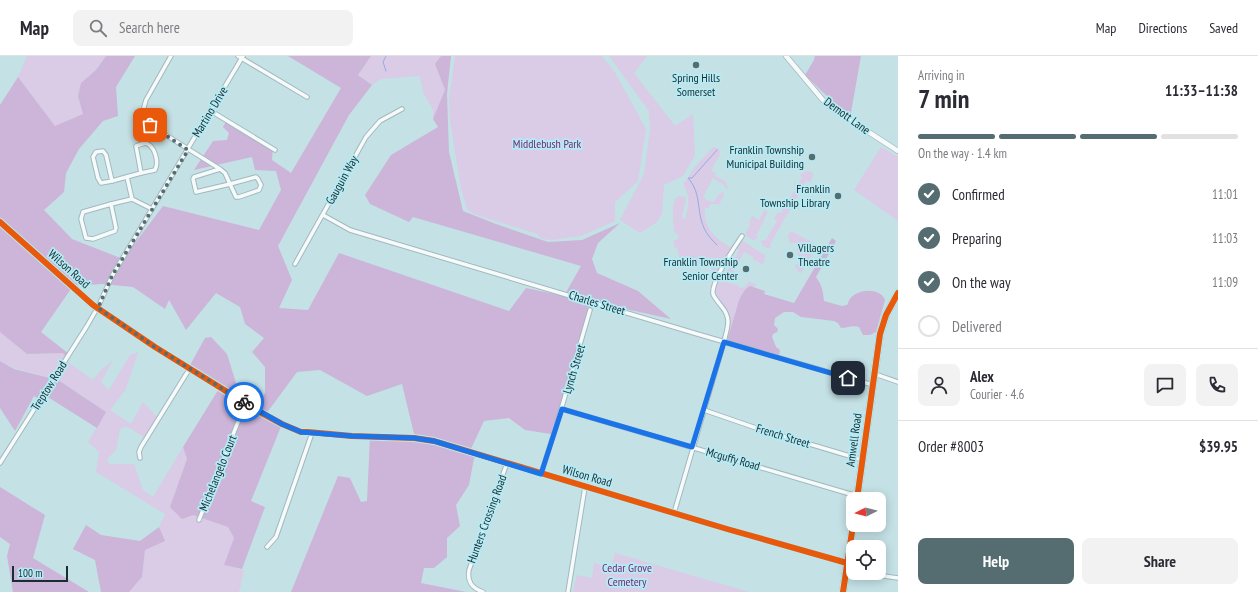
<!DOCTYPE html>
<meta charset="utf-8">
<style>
body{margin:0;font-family:"PT Sans Narrow",sans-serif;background:#f2f2f3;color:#2b2b33;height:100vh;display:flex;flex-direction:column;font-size:15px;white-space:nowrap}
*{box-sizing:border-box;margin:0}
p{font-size:13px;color:#7c7c81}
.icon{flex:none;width:22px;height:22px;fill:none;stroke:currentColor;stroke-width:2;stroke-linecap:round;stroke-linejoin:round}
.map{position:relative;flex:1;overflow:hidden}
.side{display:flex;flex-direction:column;background:#fff;width:360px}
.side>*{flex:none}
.needle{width:26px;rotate:264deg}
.fabs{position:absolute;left:846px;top:436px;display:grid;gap:8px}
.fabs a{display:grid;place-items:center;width:40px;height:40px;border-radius:8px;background:#fff;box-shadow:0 2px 10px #0003;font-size:20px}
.scale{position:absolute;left:12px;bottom:10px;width:56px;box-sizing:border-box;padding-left:4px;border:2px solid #192e32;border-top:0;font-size:11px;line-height:14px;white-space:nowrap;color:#192e32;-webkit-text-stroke:3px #b5ebf5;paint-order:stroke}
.pin{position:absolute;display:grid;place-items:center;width:34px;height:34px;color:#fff;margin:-17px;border-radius:8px;box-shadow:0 2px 6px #0006}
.courier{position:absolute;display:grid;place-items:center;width:40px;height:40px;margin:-20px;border:3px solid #1a73e8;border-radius:50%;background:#fff;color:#222;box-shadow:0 1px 5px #0007}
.head em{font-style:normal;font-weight:800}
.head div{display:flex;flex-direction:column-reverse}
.head{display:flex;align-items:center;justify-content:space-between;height:68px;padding:0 20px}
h1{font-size:26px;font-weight:800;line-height:30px}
.bar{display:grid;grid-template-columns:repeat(4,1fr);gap:6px 4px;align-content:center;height:48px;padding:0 20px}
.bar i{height:5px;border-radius:3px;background:#e1e1e2}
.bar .on{background:#556d71}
.bar p{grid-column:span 4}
.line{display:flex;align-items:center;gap:10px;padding:0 20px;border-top:1px solid #e1e1e2}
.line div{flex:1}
.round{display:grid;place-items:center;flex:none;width:42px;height:42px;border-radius:8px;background:#f2f2f3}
ol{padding:0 20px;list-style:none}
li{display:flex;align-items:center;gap:12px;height:44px}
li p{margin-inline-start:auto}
li .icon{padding:4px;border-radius:50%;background:#556d71;color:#fff;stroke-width:4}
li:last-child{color:#7c7c81}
li i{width:22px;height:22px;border:2px solid #e1e1e2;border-radius:50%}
.primary-button{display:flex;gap:8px;margin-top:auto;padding:8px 20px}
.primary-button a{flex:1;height:46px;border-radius:8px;background:#556d71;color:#fff;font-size:16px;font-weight:800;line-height:46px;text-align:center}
.primary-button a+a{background:#f2f2f3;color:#2b2b33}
header{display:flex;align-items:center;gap:24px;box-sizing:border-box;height:56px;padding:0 20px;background:#fff;border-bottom:1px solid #e1e1e2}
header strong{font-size:19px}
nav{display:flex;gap:22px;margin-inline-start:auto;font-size:14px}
.search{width:280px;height:36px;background:#f2f2f3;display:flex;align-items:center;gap:10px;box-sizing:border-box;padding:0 14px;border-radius:8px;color:#7c7c81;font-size:15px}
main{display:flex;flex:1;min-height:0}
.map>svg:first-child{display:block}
.green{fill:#dacbe6}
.forest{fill:#ccb5d8}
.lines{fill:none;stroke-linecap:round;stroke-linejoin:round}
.stream{stroke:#94ace0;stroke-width:1}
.minor-casing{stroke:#a2b9bd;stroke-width:5.5}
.tertiary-casing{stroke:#a2b9bd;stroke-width:6}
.secondary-casing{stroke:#a2b9bd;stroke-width:8}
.minor{stroke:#f6fafb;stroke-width:3.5}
.tertiary{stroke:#f6fafb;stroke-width:4.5}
.secondary{stroke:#f6fafb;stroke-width:5.5}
.cycleway-casing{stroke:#b5ebf5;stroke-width:8}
.cycleway{stroke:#e8590c;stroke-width:6}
.done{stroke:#556d71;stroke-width:4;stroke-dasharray:0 7.2}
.route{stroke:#1a73e8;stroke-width:5}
.poi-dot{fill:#556d71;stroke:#b5ebf5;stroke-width:1.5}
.labels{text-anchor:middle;stroke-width:3.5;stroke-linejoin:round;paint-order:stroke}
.poi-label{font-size:12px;fill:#192e32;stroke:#b5ebf5;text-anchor:end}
.street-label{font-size:12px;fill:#192e32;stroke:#b5ebf5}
.park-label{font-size:12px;fill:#762871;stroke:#b5ebf5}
</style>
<header>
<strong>Map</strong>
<div class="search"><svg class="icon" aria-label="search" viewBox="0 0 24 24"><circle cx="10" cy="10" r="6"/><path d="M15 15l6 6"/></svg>Search here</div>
<nav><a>Map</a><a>Directions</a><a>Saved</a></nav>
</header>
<main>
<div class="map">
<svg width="898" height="536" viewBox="0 0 898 536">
<rect width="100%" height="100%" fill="#c4e1e6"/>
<!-- green -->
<g class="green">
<polygon points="27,0 106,0 96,14 81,27 78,40 83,58 55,70 18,21"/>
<polygon points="371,0 441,0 435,8 445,34 446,46 433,63 433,54 423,36 420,20 381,23 372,29 358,19"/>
<polygon points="455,0 602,0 616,18 646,73 638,125 615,146 615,165 581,180 551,184 542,183 537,178 474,158 467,153 461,132 450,65 449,42"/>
<polygon points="609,0 647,0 634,17 675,70 693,58 695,99 683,120 664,129 662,157 657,166 640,177 620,164 644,118 650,73 649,55"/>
<path d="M713 91 719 93 720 98 711 115 716 118 715 120 725 125 728 132 726 133 724 129 713 122 703 141 709 145 714 146 719 138 723 136 724 139 719 148H711L708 152H705C703 172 715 182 730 191L733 188V189L715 219C711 207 700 204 689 205L684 202 679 201 678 194 674 190V184H677L679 180 674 176C674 165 669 146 679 140L686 141C686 149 682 156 682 163H685C689 148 691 143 683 128L684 126 686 125 694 112Z"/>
<polygon points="881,91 898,101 898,165 854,134"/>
<polygon points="806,115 812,116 813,120 810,126 807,124 803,131 806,132 804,136 801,135 793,147 796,149 794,153 791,152 770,188 771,191 768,192 763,190 761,185 762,184 765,185 777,165 774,163 778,156 781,157 786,148 784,147 786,143 788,145 796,132 794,130 795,127 798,128 802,122 800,119"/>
<polygon points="762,153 768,156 756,180 758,182 753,184 745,179 750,169 749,166 752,160 759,164 764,155"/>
<polygon points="791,175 810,185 817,190 801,217 797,214 795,209 800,208 796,187 790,187 788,180"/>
<polygon points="741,184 765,199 764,207 762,208 753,203 753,201 744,196 739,205 738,205 733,215 738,218 734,225 722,219 722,216 726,217 739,195 737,192"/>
<path d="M721 223 732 228 738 229V230L741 232 745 231 749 226 756 228 755 232 736 252 734 262 729 276C730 270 731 265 730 259 726 248 705 233 721 223Z"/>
<polygon points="0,276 27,298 64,297 69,307 93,324 100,315 113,304 101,326 109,334 130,299 138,296 126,333 110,354 131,368 143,346 158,362 146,382 126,370 120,373 116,394 107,403 110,408 134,408 143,434 153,441 183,391 187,403 171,451 228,471 234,482 224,509 244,514 239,536 129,536 142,521 145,494 164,485 159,471 165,458 96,416 99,396 88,386 106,356 58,324 14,312 0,305"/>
<polygon points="615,497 749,536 573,536 577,519 592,522 594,507 611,511"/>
</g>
<!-- forest -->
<g class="forest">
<polygon points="106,0 135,0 116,31 118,60 103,65 79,93 66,117 64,136 44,154 72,183 123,203 163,150 259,174 281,134 276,115 255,114 252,101 194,114 213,85 227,84 229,77 223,71 227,64 273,91 272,104 291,117 341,32 288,0 371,0 358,19 372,29 349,59 278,190 292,224 279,252 308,254 339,197 509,255 526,232 564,240 581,210 413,161 409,166 370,148 365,139 391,99 438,71 433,63 445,34 435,8 441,0 451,0 447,38 449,96 463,155 496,168 548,186 582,184 620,167 598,187 592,203 597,217 638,235 671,263 594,246 551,378 525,374 509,362 484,365 470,395 475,397 469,429 456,449 460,470 447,482 447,501 434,512 424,512 421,527 466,536 291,536 338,420 350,422 361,446 367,445 370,380 415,382 402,328 367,340 320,314 297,316 266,358 282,368 251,445 265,451 242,513 224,509 234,482 228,471 193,459 182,463 170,451 187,403 183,391 220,331 189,311 205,282 211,281 227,298 241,343 254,351 265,337 265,311 252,296 264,282 245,268 240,251 216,237 186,274 169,244 165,253 133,231 102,228 73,230 41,276 69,298 67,303 63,297 27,298 0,276 0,49 18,21 55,70 83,58 78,40 81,27 96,14"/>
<polygon points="815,0 861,0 850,62 805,19 814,4"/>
<path d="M832 182 836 185 816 221C822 229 823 235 824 245L842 250 847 249C848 248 849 243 850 243 857 233 880 231 885 244L876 276 870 279H863L859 271C852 269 848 272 841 272L838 267 834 265 801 261 793 256H784L775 262 774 269 778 273 777 276 773 278 772 281 776 291 780 294 779 299 727 285C729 276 732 269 734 261 737 253 738 243 743 237 744 234 747 232 750 230L765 235 764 238 794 247Z"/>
<polygon points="0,305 14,313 58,324 106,356 97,372 43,338 40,344 34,340 15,375 0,352"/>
<polygon points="0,431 45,459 33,502 89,536 13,536 7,500 10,488 0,481"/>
<polygon points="86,469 101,479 140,485 159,471 165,485 145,494 142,521 129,536 101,536 95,504 73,493"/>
</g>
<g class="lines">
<!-- stream -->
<g class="stream">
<polyline points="386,0 383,6 386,15"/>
<path d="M717 94 692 122H688C702 138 696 154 704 172 707 179 712 184 717 189"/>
</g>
<!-- minor casing -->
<g class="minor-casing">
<g id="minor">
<polyline points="171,0 146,44 144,51 145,60 150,69 220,113 225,117 230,128 196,136 193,123 194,121 220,113"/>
<polyline points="238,0 307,41"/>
<polyline points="211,55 275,94"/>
<path d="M145 87C155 89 159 106 155 114L141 117 136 90Z"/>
<polygon points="103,95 106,99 112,125 101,127 98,122 93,101 96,96"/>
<polyline points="127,121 132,143 152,153"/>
<polygon points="256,121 258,123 261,129 259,134 239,141 236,141 230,128"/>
<polyline points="112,125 141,117"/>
<polygon points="111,148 116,172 115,175 93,183 86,182 81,163 83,156"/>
<polyline points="111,148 132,143"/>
<polyline points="323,159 350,174 694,277 873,329"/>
<polyline points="0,166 93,249 155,291 258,355 282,368 301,376 308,376 352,380 414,382 434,385 727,473 847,507"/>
<polyline points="295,208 366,81 380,65 402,53"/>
<polyline points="875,318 898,326"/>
<polyline points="562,353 857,440"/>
<polyline points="704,354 756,372 863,404"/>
<polyline points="140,402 139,396 141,391 190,312"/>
<polyline points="0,407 87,270 99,249 112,220 243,0"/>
<polyline points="541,418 556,371 590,254"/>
<path d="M674 457 724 286C727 272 732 263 722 251 719 247 715 243 713 238 711 225 734 192 742 180"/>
<polyline points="199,464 238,366 248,349"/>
<polyline points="267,491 276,481 312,377"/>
<polyline points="846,514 853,515"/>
<polyline points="863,517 898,522"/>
<path d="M483 536C472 532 467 526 469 514L507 407"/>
<polyline points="568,536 585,431"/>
</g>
</g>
<!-- tertiary casing -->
<g class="tertiary-casing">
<polyline id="tertiary" points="786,0 822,43 830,51 898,95"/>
</g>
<!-- secondary casing -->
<g class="secondary-casing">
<g id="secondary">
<polyline points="857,443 880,278 886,259 898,237"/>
<polyline points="843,536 853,469"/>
</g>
</g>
<!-- minor -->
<use href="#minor" class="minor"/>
<!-- tertiary -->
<use href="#tertiary" class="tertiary"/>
<!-- secondary -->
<use href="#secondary" class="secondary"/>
<!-- cycleway casing -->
<g class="cycleway-casing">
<g id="cycleway">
<polyline points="0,166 93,249 155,291 258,355 282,368 301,376 308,376 352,380 414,382 434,385 727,473 847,507"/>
<polyline points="857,443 880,278 886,259 898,237"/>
<polyline points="843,536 853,469"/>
</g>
</g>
<!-- cycleway -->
<use href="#cycleway" class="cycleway"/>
</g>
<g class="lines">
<!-- done -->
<polyline class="done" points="150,69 188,94 112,220 98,252 155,291 244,346"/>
<!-- route -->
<polyline class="route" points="244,346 282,368 301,376 352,380 414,382 434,385 541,418 562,353 692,391 724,286 848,322"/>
</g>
<!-- markers -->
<g class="poi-dot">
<circle cx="696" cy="9" r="4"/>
<circle cx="812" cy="101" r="4"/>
<circle cx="838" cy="140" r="4"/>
<circle cx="790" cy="199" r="4"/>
<circle cx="746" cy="213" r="4"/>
</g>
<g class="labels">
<!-- poi labels -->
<g class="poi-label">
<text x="696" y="26" text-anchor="middle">Spring Hills<tspan x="696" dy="14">Somerset</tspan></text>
<text x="804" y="98">Franklin Township<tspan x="804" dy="14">Municipal Building</tspan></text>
<text x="830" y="137">Franklin<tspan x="830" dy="14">Township Library</tspan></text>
<text x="798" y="196" text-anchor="start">Villagers<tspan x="798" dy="14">Theatre</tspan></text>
<text x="738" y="210">Franklin Township<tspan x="738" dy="14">Senior Center</tspan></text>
</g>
<!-- street labels -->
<g class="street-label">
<text transform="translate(210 56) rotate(-59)" y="4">Martino Drive</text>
<text transform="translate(847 60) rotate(36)" y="4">Demott Lane</text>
<text transform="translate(342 124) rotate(-61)" y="4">Gauguin Way</text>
<text transform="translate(69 213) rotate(42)" y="4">Wilson Road</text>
<text transform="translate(597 247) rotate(17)" y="4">Charles Street</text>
<text transform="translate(574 313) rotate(-73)" y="4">Lynch Street</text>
<text transform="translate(49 330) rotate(-58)" y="4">Treptow Road</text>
<text transform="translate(783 380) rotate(17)" y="4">French Street</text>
<text transform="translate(854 384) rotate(-82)" y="4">Amwell Road</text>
<text transform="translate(733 403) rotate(16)" y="4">Mcguffy Road</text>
<text transform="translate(218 417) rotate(-68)" y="4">Michelangelo Court</text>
<text transform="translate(587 420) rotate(16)" y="4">Wilson Road</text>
<text transform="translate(487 463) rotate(-70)" y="4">Hunters Crossing Road</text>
</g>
<!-- park labels -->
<g class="park-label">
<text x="547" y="92">Middlebush Park</text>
<text x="627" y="516">Cedar Grove<tspan x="627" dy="14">Cemetery</tspan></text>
</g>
</g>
</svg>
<div class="fabs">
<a><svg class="needle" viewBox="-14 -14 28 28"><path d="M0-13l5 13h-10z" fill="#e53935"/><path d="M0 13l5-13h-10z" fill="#7c7c81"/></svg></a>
<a><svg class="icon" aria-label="locate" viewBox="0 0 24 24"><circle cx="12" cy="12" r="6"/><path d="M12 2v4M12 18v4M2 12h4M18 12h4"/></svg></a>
</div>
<div class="scale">100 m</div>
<div class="pin" style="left:150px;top:69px;background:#ea580c"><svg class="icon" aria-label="bag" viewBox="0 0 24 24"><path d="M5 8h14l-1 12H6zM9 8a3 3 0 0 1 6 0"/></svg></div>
<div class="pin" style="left:848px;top:322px;background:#1f2937"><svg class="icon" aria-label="home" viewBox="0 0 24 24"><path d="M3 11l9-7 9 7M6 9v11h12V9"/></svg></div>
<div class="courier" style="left:244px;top:346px"><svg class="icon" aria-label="bike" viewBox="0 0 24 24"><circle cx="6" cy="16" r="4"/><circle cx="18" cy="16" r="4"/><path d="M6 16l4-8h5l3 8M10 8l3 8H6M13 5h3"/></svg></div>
</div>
<section class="side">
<div class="head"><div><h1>7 min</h1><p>Arriving in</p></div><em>11:33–11:38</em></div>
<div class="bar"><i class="on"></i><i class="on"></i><i class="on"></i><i></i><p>On the way · 1.4 km</p></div>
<ol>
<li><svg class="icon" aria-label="check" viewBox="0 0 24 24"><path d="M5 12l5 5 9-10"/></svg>Confirmed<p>11:01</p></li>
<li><svg class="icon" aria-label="check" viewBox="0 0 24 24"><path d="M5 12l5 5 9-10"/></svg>Preparing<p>11:03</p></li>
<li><svg class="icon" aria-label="check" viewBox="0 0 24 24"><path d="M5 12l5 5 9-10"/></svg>On the way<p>11:09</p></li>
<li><i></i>Delivered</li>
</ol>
<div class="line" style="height:72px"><a class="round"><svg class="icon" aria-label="person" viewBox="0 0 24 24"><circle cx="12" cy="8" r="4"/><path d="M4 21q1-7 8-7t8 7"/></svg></a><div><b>Alex</b><p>Courier · 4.6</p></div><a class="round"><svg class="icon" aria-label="chat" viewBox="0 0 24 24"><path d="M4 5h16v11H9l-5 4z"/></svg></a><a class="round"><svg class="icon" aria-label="phone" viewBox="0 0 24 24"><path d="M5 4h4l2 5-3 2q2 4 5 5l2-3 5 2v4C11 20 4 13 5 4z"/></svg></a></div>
<div class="line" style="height:52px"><div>Order #8003</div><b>$39.95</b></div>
<div class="primary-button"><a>Help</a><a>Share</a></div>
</section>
</main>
